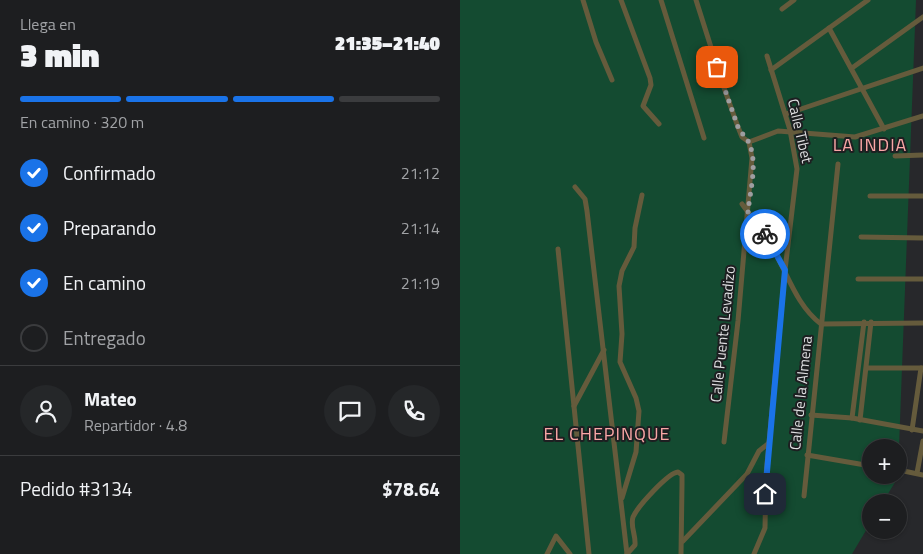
<!DOCTYPE html>
<html lang="es">
<meta charset="utf-8">
<style>
body{margin:0;font-family:"Titillium Web",sans-serif;background:#252729;color:#f1f3f6;height:100vh;display:flex;flex-direction:column;font-size:19px;white-space:nowrap}
*{box-sizing:border-box;margin:0}
p{font-size:16px;color:#a0a2a5}
.icon{flex:none;width:28px;height:28px;fill:none;stroke:currentColor;stroke-width:2;stroke-linecap:round;stroke-linejoin:round}
.map{position:relative;flex:1;overflow:hidden}
.panel{display:flex;flex-direction:column;background:#1d1e20;width:460px}
.panel>*{flex:none}
.buttons{position:absolute;left:402px;top:439px;display:grid;gap:10px}
.buttons a{display:grid;place-items:center;width:45px;height:45px;border-radius:50%;background:#1d1e20;box-shadow:0 1px 4px #0004,0 0 0 1px #3b3c3e;font-size:25px}
.pin{position:absolute;display:grid;place-items:center;width:42px;height:42px;color:#fff;margin:-21px;border-radius:10px;box-shadow:0 2px 8px #0006}
.courier{position:absolute;display:grid;place-items:center;width:50px;height:50px;margin:-25px;border:4px solid #1a73e8;border-radius:50%;background:#fff;color:#222;box-shadow:0 1px 6px #0007}
.overview em{font-style:normal;font-weight:800}
.overview div{display:flex;flex-direction:column-reverse}
.overview{display:flex;align-items:center;justify-content:space-between;height:85px;padding:0 20px}
h1{font-size:32px;font-weight:800;line-height:38px}
.bar{display:grid;grid-template-columns:repeat(4,1fr);gap:8px 5px;align-content:center;height:60px;padding:0 20px}
.bar i{height:6px;border-radius:4px;background:#3b3c3e}
.bar .selected{background:#1a73e8}
.bar p{grid-column:span 4}
.line{display:flex;align-items:center;gap:12px;padding:0 20px;border-top:1px solid #3b3c3e}
.line div{flex:1}
.round{display:grid;place-items:center;flex:none;width:52px;height:52px;border-radius:26px;background:#252729}
ol{padding:0 20px;list-style:none}
li{display:flex;align-items:center;gap:15px;height:55px}
li p{margin-inline-start:auto}
li .icon{padding:5px;border-radius:50%;background:#1a73e8;color:#fff;stroke-width:4}
li:last-child{color:#a0a2a5}
li i{width:28px;height:28px;border:2px solid #3b3c3e;border-radius:50%}
main{display:flex;flex:1;min-height:0}
.map>svg:first-child{display:block}
.green{fill:#144b31}
.lines{fill:none;stroke-linecap:round;stroke-linejoin:round}
.minor{stroke:#655b3c;stroke-width:5}
.done{stroke:#9e9ea1;stroke-width:5;stroke-dasharray:0 9}
.route{stroke:#1a73e8;stroke-width:6}
.labels{text-anchor:middle;stroke-width:4;stroke-linejoin:round;paint-order:stroke}
.street-label{font-size:15px;fill:#dedee0;stroke:#1d1f21}
.quarter-label{font-size:18px;letter-spacing:1px;fill:#faa6a6;stroke:#1d1f21}
</style>
<main>
<section class="panel">
<div class="overview"><div><h1>3 min</h1><p>Llega en</p></div><em>21:35–21:40</em></div>
<div class="bar"><i class="selected"></i><i class="selected"></i><i class="selected"></i><i></i><p>En camino · 320 m</p></div>
<ol>
<li><svg class="icon" aria-label="check" viewBox="0 0 24 24"><path d="M5 12l5 5 9-10"/></svg>Confirmado<p>21:12</p></li>
<li><svg class="icon" aria-label="check" viewBox="0 0 24 24"><path d="M5 12l5 5 9-10"/></svg>Preparando<p>21:14</p></li>
<li><svg class="icon" aria-label="check" viewBox="0 0 24 24"><path d="M5 12l5 5 9-10"/></svg>En camino<p>21:19</p></li>
<li><i></i>Entregado</li>
</ol>
<div class="line" style="height:90px"><a class="round"><svg class="icon" aria-label="person" viewBox="0 0 24 24"><circle cx="12" cy="8" r="4"/><path d="M4 21q1-7 8-7t8 7"/></svg></a><div><b>Mateo</b><p>Repartidor · 4.8</p></div><a class="round"><svg class="icon" aria-label="chat" viewBox="0 0 24 24"><path d="M4 5h16v11H9l-5 4z"/></svg></a><a class="round"><svg class="icon" aria-label="phone" viewBox="0 0 24 24"><path d="M5 4h4l2 5-3 2q2 4 5 5l2-3 5 2v4C11 20 4 13 5 4z"/></svg></a></div>
<div class="line" style="height:65px"><div>Pedido #3134</div><b>$78.64</b></div>
</section>
<div class="map">
<svg width="463" height="554" viewBox="0 0 463 554">
<rect width="100%" height="100%" fill="#27282b"/>
<!-- green -->
<polygon class="green" points="0,0 456,0 439,447 411,448 411,475 438,475 437,479 423,502 411,502 411,522 392,554 0,554"/>
<g class="lines">
<!-- minor -->
<g class="minor">
<polyline points="123,0 136,42 152,80"/>
<polyline points="161,0 190,78 191,85 183,106 199,124"/>
<polyline points="201,0 244,138"/>
<polyline points="236,0 263,85 278,127 282,137 289,142 292,158 278,321 264,442"/>
<polyline points="322,9 334,0"/>
<polyline points="369,28 424,129"/>
<polyline points="392,68 463,17"/>
<polyline points="311,70 408,0"/>
<polyline points="326,114 463,68"/>
<polyline points="289,142 318,131 395,137 463,116"/>
<polyline points="435,156 463,155"/>
<polyline points="115,187 125,199 127,211 167,554"/>
<polyline points="410,196 463,196"/>
<path d="M282 204C293 219 304 233 313 249 328 275 337 306 361 324"/>
<polyline points="401,237 463,238"/>
<polyline points="98,249 129,554"/>
<polyline points="398,279 463,279"/>
<polyline points="361,324 463,323"/>
<polyline points="407,368 463,368"/>
<polyline points="114,406 144,350"/>
<polyline points="351,415 392,418 463,431"/>
<polyline points="392,418 404,322"/>
<polyline points="400,420 411,322"/>
<polyline points="452,430 461,368"/>
<polyline points="347,455 411,466"/>
<polyline points="439,470 463,475"/>
<polyline points="457,473 463,441"/>
<polyline points="344,496 378,164"/>
<polyline points="162,498 176,452 179,411 176,398 160,362 162,334 159,286 162,271 174,247 175,228 182,195"/>
<polyline points="223,541 287,474 299,451 309,443"/>
<polyline points="87,554 96,536 110,554"/>
<path d="M167 554 175 545C176 535 170 526 173 517 178 506 208 473 218 472L222 475V484L221 554"/>
<polyline points="294,554 305,528 306,475 325,270 337,169 330,130 307,56"/>
</g>
</g>
<g class="lines">
<!-- done -->
<path class="done" d="M257 67 278 127C281 133 287 138 289 143 298 163 290 191 288 212L305 234"/>
<!-- route -->
<polyline class="route" points="305,494 325,270 305,234"/>
</g>
<g class="labels">
<!-- street labels -->
<g class="street-label">
<text transform="translate(340 131) rotate(77)" y="5">Calle Tibet</text>
<text transform="translate(263 334) rotate(-84)" y="5">Calle Puente Levadizo</text>
<text transform="translate(341 393) rotate(-84)" y="5">Calle de la Almena</text>
</g>
<!-- quarter labels -->
<g class="quarter-label">
<text x="410" y="151">LA INDIA</text>
<text x="147" y="440">EL CHEPINQUE</text>
</g>
</g>
</svg>
<div class="buttons">
<a>+</a>
<a>−</a>
</div>
<div class="pin" style="left:257px;top:67px;background:#ea580c"><svg class="icon" aria-label="bag" viewBox="0 0 24 24"><path d="M5 8h14l-1 12H6zM9 8a3 3 0 0 1 6 0"/></svg></div>
<div class="pin" style="left:305px;top:494px;background:#1f2937"><svg class="icon" aria-label="home" viewBox="0 0 24 24"><path d="M3 11l9-7 9 7M6 9v11h12V9"/></svg></div>
<div class="courier" style="left:305px;top:234px"><svg class="icon" aria-label="bike" viewBox="0 0 24 24"><circle cx="6" cy="16" r="4"/><circle cx="18" cy="16" r="4"/><path d="M6 16l4-8h5l3 8M10 8l3 8H6M13 5h3"/></svg></div>
</div>
</main>
